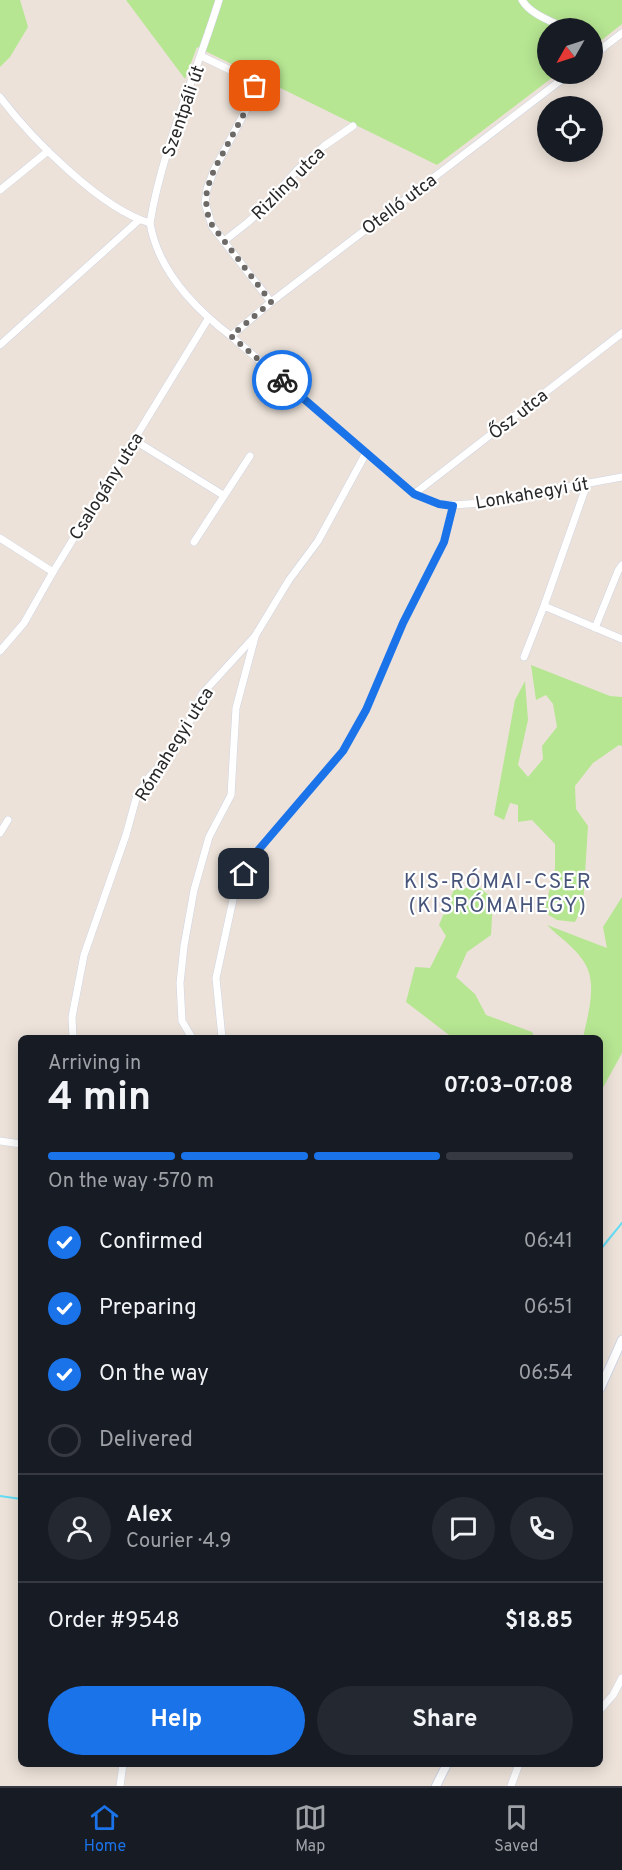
<!DOCTYPE html>
<meta charset="utf-8">
<style>
body{margin:0;font-family:Overpass,sans-serif;background:#242831;color:#f1f3f6;height:100vh;display:flex;flex-direction:column;font-size:22px;white-space:nowrap}
*{box-sizing:border-box;margin:0}
p{font-size:20px;color:#9ea1a6}
.icon{flex:none;width:33px;height:33px;fill:none;stroke:currentColor;stroke-width:2;stroke-linecap:round;stroke-linejoin:round}
.map{position:relative;flex:1;overflow:hidden}
.side{position:absolute;left:18px;top:1035px;width:585px;height:732px;display:flex;flex-direction:column;background:#171b24;border-radius:9px;box-shadow:0 3px 15px #0003}
.side>*{flex:none}
.needle{width:39px;rotate:231deg}
.tools{position:absolute;left:537px;top:18px;display:grid;gap:12px}
.tools a{display:grid;place-items:center;width:66px;height:66px;border-radius:50%;background:#171b24;box-shadow:0 3px 15px #0003;font-size:30px}
.pin{position:absolute;display:grid;place-items:center;width:51px;height:51px;color:#fff;margin:-26px;border-radius:12px;box-shadow:0 3px 9px #0006}
.courier{position:absolute;display:grid;place-items:center;width:60px;height:60px;margin:-30px;border:4px solid #1a73e8;border-radius:50%;background:#fff;color:#222;box-shadow:0 2px 8px #0007}
.head em{font-style:normal;font-weight:700}
.head div{display:flex;flex-direction:column-reverse}
.head{display:flex;align-items:center;justify-content:space-between;height:102px;padding:0 30px}
h1{font-size:39px;font-weight:700;line-height:45px}
.bar{display:grid;grid-template-columns:repeat(4,1fr);gap:9px 6px;align-content:center;height:72px;padding:0 30px}
.bar i{height:8px;border-radius:4px;background:#363941}
.bar .active{background:#1a73e8}
.bar p{grid-column:span 4}
.line{display:flex;align-items:center;gap:15px;padding:0 30px;border-top:2px solid #363941}
.line div{flex:1}
.round{display:grid;place-items:center;flex:none;width:63px;height:63px;border-radius:32px;background:#242831}
ol{padding:0 30px;list-style:none}
li{display:flex;align-items:center;gap:18px;height:66px}
li p{margin-inline-start:auto}
li .icon{padding:6px;border-radius:50%;background:#1a73e8;color:#fff;stroke-width:4}
li:last-child{color:#9ea1a6}
li i{width:33px;height:33px;border:3px solid #363941;border-radius:50%}
.action{display:flex;gap:12px;margin-top:auto;padding:12px 30px}
.action a{flex:1;height:69px;border-radius:36px;background:#1a73e8;color:#fff;font-size:24px;font-weight:700;line-height:69px;text-align:center}
.action a+a{background:#242831;color:#f1f3f6}
.menu{display:flex;justify-content:space-around;align-items:center;height:84px;border-top:2px solid #363941;background:#171b24;font-size:16px;color:#9ea1a6}
.menu a{display:grid;justify-items:center;gap:3px}
.menu .active{color:#1a73e8}
.map>svg:first-child{display:block}
.grass{fill:#b6e692}
.lines{fill:none;stroke-linecap:round;stroke-linejoin:round}
.stream{stroke:#65dcf5;stroke-width:2}
.minor-casing{stroke:#ced4e3;stroke-width:8}
.tertiary-casing{stroke:#ced4e3;stroke-width:10}
.minor{stroke:#fff;stroke-width:7}
.tertiary{stroke:#fff;stroke-width:8}
.done{stroke:#6d6966;stroke-width:6;stroke-dasharray:0 10.8}
.route{stroke:#1a73e8;stroke-width:8}
.labels{text-anchor:middle;stroke-width:4.5;stroke-linejoin:round;paint-order:stroke}
.street-label{font-size:18px;fill:#282828;stroke:#fff}
.quarter-label{font-size:21px;letter-spacing:1.5px;fill:#47557b;stroke:#fff}
</style>
<div class="map">
<svg width="622" height="1786" viewBox="0 0 622 1786">
<rect width="100%" height="100%" fill="#ece2d9"/>
<!-- grass -->
<g class="grass">
<polygon points="0,0 20,0 28,27 10,57 0,67"/>
<polygon points="126,0 622,0 622,24 593,47 592,28 548,28 548,74 557,74 437,165 197,47 185,79"/>
<polygon points="531,665 610,696 622,697 622,746 619,745 593,763 575,786 576,809 588,826 583,906 575,922 557,920 544,912 555,868 555,844 532,820 518,822 518,805 510,803 504,820 494,815 515,700 525,681 528,720 518,765 528,777 543,759 542,746 557,727 553,704 546,695 536,700"/>
<polygon points="478,886 493,899 491,935 467,952 456,977 475,994 486,1015 532,1032 535,1038 453,1038 406,1002 415,967 430,968 446,936 439,925 454,890"/>
<path d="M622 897V1053L600 1093V1038H583C588 1013 599 981 582 959 573 946 558 936 547 925L607 948 603 927Z"/>
</g>
<g class="lines">
<!-- stream -->
<g class="stream">
<polyline points="600,1250 622,1223"/>
<polyline points="0,1496 21,1499"/>
</g>
<!-- minor casing -->
<g class="minor-casing">
<g id="minor">
<path d="M522 0C530 14 551 21 565 28"/>
<polyline points="592,43 603,48"/>
<polyline points="201,56 251,80 255,86 255,93 214,170 207,189 205,203 212,226 271,302"/>
<polyline points="592,56 622,33"/>
<path d="M0 97C31 138 101 209 150 223 158 270 194 308 231 336L414 494 439 504 453 505 482 503 622 477"/>
<polyline points="0,190 48,151"/>
<path d="M150 223C162 149 197 72 219 0"/>
<polyline points="224,241 247,223 262,210 298,169 324,146 353,126"/>
<polyline points="231,336 271,302 569,74"/>
<polyline points="0,345 139,220"/>
<polyline points="134,440 223,495"/>
<polyline points="414,494 622,333"/>
<polyline points="0,538 53,572"/>
<polyline points="194,542 250,456"/>
<polyline points="544,606 622,639"/>
<polyline points="595,628 618,571 622,565"/>
<polyline points="0,651 24,623 53,572 208,319"/>
<polyline points="524,657 544,606 587,484"/>
<polyline points="0,833 8,820"/>
<polyline points="73,1038 72,1017 84,955 126,835 137,795 150,776 172,754 183,736 202,694 255,636 289,580 318,541 366,453"/>
<polyline points="192,1038 182,1021 180,983 184,946 194,890 209,837 231,795 236,708 255,637"/>
<polyline points="222,1038 216,978 234,895 255,854 343,751 366,710 403,623 444,542 453,505"/>
<polyline points="0,1141 21,1144"/>
<polyline points="600,1710 613,1695 622,1678"/>
<polyline points="120,1786 123,1764"/>
<polyline points="511,1786 519,1764"/>
</g>
</g>
<!-- tertiary casing -->
<g class="tertiary-casing">
<g id="tertiary">
<polyline points="600,1389 622,1340"/>
<polyline points="436,1786 447,1764"/>
</g>
</g>
<!-- minor -->
<use href="#minor" class="minor"/>
<!-- tertiary -->
<use href="#tertiary" class="tertiary"/>
</g>
<g class="lines">
<!-- done -->
<polyline class="done" points="255,86 255,93 214,170 207,189 206,202 208,215 212,225 271,302 231,336 282,380"/>
<!-- route -->
<polyline class="route" points="244,874 255,854 343,751 366,710 403,623 444,542 453,506 439,504 414,494 282,380"/>
</g>
<g class="labels">
<!-- street labels -->
<g class="street-label">
<text transform="translate(183 111) rotate(-71)" y="6">Szentpáli út</text>
<text transform="translate(288 183) rotate(-45)" y="6">Rizling utca</text>
<text transform="translate(399 204) rotate(-37)" y="6">Otelló utca</text>
<text transform="translate(518 414) rotate(-38)" y="6">Ősz utca</text>
<text transform="translate(106 486) rotate(-58)" y="6">Csalogány utca</text>
<text transform="translate(532 493) rotate(-10)" y="6">Lonkahegyi út</text>
<text transform="translate(174 744) rotate(-58)" y="6">Rómahegyi utca</text>
</g>
<!-- quarter labels -->
<g class="quarter-label">
<text x="498" y="888">KIS-RÓMAI-CSER<tspan x="498" dy="24">(KISRÓMAHEGY)</tspan></text>
</g>
</g>
</svg>
<div class="tools">
<a><svg class="needle" viewBox="-14 -14 28 28"><path d="M0-13l5 13h-10z" fill="#e53935"/><path d="M0 13l5-13h-10z" fill="#9ea1a6"/></svg></a>
<a><svg class="icon" aria-label="locate" viewBox="0 0 24 24"><circle cx="12" cy="12" r="6"/><path d="M12 2v4M12 18v4M2 12h4M18 12h4"/></svg></a>
</div>
<div class="pin" style="left:255px;top:86px;background:#ea580c"><svg class="icon" aria-label="bag" viewBox="0 0 24 24"><path d="M5 8h14l-1 12H6zM9 8a3 3 0 0 1 6 0"/></svg></div>
<div class="pin" style="left:244px;top:874px;background:#1f2937"><svg class="icon" aria-label="home" viewBox="0 0 24 24"><path d="M3 11l9-7 9 7M6 9v11h12V9"/></svg></div>
<div class="courier" style="left:282px;top:380px"><svg class="icon" aria-label="bike" viewBox="0 0 24 24"><circle cx="6" cy="16" r="4"/><circle cx="18" cy="16" r="4"/><path d="M6 16l4-8h5l3 8M10 8l3 8H6M13 5h3"/></svg></div>
<section class="side">
<div class="head"><div><h1>4 min</h1><p>Arriving in</p></div><em>07:03–07:08</em></div>
<div class="bar"><i class="active"></i><i class="active"></i><i class="active"></i><i></i><p>On the way · 570 m</p></div>
<ol>
<li><svg class="icon" aria-label="check" viewBox="0 0 24 24"><path d="M5 12l5 5 9-10"/></svg>Confirmed<p>06:41</p></li>
<li><svg class="icon" aria-label="check" viewBox="0 0 24 24"><path d="M5 12l5 5 9-10"/></svg>Preparing<p>06:51</p></li>
<li><svg class="icon" aria-label="check" viewBox="0 0 24 24"><path d="M5 12l5 5 9-10"/></svg>On the way<p>06:54</p></li>
<li><i></i>Delivered</li>
</ol>
<div class="line" style="height:108px"><a class="round"><svg class="icon" aria-label="person" viewBox="0 0 24 24"><circle cx="12" cy="8" r="4"/><path d="M4 21q1-7 8-7t8 7"/></svg></a><div><b>Alex</b><p>Courier · 4.9</p></div><a class="round"><svg class="icon" aria-label="chat" viewBox="0 0 24 24"><path d="M4 5h16v11H9l-5 4z"/></svg></a><a class="round"><svg class="icon" aria-label="phone" viewBox="0 0 24 24"><path d="M5 4h4l2 5-3 2q2 4 5 5l2-3 5 2v4C11 20 4 13 5 4z"/></svg></a></div>
<div class="line" style="height:78px"><div>Order #9548</div><b>$18.85</b></div>
<div class="action"><a>Help</a><a>Share</a></div>
</section>
</div>
<nav class="menu">
<a class="active"><svg class="icon" aria-label="home" viewBox="0 0 24 24"><path d="M3 11l9-7 9 7M6 9v11h12V9"/></svg>Home</a>
<a><svg class="icon" aria-label="map" viewBox="0 0 24 24"><path d="M3 6l6-2 6 2 6-2v14l-6 2-6-2-6 2zM9 4v14M15 6v14"/></svg>Map</a>
<a><svg class="icon" aria-label="saved" viewBox="0 0 24 24"><path d="M7 4h10v16l-5-4-5 4z"/></svg>Saved</a>
</nav>
